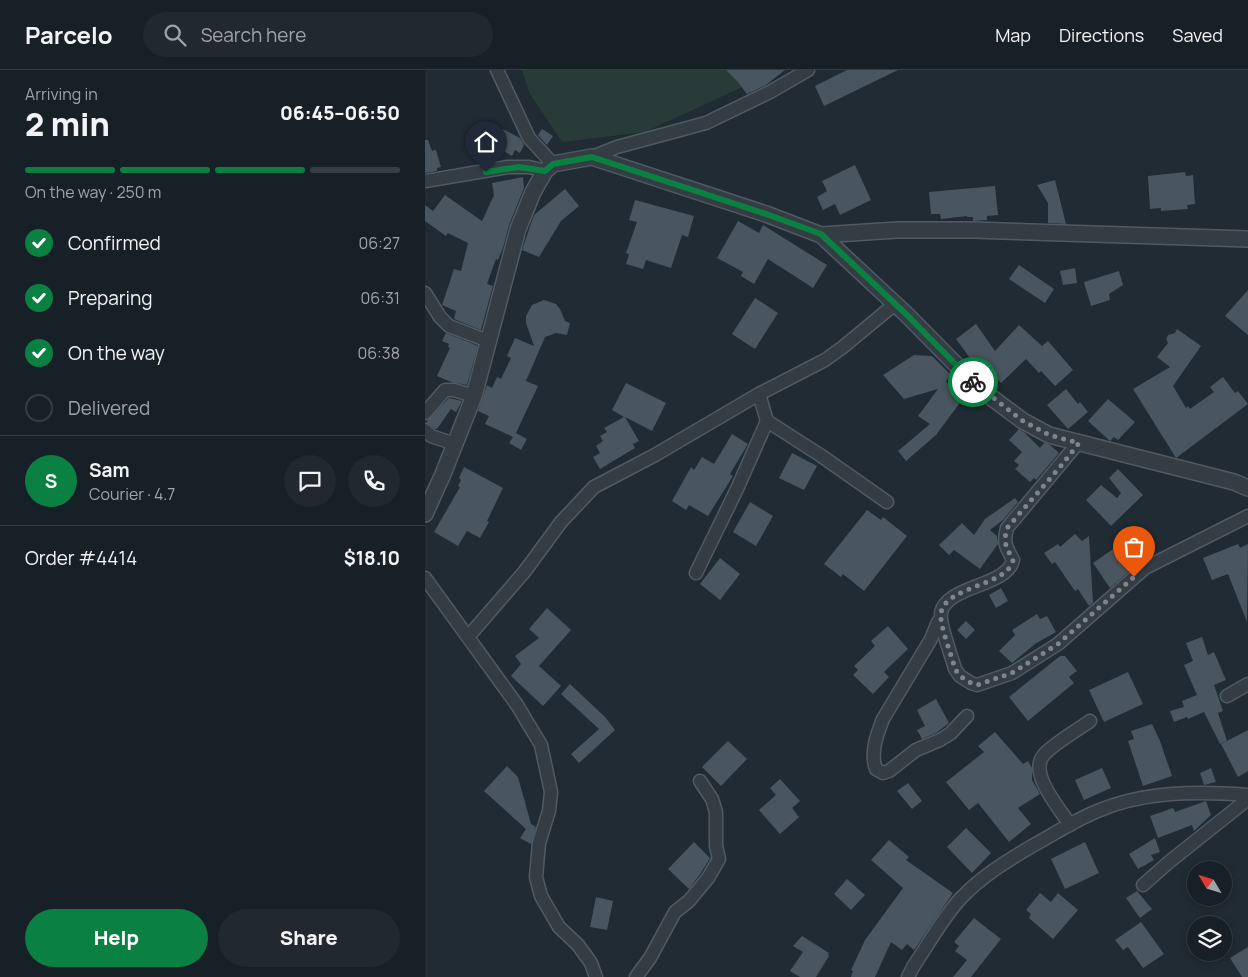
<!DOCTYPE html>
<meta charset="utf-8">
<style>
body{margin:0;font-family:Manrope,sans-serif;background:#21282f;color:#f1f3f6;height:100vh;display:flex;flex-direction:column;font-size:19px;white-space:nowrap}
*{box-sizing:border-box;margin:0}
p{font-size:16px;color:#9fa3a7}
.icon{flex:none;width:28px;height:28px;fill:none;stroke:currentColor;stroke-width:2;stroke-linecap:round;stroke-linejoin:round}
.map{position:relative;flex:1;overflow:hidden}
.drawer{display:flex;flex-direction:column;background:#182027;width:425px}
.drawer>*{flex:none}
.needle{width:32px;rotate:308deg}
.buttons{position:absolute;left:762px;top:791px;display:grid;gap:10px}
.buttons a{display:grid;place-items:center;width:45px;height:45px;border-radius:50%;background:#182027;box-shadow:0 2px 8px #0003,0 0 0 1px #363e44;font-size:25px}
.pin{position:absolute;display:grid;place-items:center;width:42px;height:42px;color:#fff;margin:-51px -21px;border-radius:50% 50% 50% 0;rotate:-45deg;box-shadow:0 0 5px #0007}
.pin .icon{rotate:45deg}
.courier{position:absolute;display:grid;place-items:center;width:50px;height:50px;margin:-25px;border:4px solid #0b8043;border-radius:50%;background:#fff;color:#222;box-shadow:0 1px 6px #0007}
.summary em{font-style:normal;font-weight:800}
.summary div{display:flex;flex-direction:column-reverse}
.summary{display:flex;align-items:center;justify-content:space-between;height:85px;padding:0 25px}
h1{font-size:32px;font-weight:800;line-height:38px}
.bar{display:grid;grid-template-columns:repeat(4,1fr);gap:8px 5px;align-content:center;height:60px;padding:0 25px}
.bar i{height:6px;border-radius:4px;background:#363e44}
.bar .current{background:#0b8043}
.bar p{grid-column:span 4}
.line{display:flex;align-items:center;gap:12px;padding:0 25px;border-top:1px solid #363e44}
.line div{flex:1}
.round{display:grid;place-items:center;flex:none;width:52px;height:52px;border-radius:26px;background:#21282f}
ol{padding:0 25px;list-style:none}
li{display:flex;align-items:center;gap:15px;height:55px}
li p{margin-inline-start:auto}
li .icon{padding:5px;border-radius:50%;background:#0b8043;color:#fff;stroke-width:4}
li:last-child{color:#9fa3a7}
li i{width:28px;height:28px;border:2px solid #363e44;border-radius:50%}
.button{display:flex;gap:10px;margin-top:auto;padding:10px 25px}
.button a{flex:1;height:58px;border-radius:30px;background:#0b8043;color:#fff;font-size:20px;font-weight:800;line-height:58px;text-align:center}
.button a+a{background:#21282f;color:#f1f3f6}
header{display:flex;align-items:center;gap:30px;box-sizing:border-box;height:70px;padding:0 25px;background:#182027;border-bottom:1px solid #363e44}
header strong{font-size:24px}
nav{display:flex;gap:28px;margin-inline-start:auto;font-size:18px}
.search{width:350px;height:45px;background:#21282f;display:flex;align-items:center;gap:12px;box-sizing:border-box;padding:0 18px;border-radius:28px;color:#9fa3a7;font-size:19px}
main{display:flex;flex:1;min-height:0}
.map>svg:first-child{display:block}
.green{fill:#283b39}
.building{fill:#49555f}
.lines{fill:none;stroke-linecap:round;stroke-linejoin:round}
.minor-casing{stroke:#515a62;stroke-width:15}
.tertiary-casing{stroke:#515a62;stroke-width:18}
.minor{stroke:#343c44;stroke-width:12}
.tertiary{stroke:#343c44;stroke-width:15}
.done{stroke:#7c8690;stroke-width:5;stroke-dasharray:0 9}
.route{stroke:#0b8043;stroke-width:6}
</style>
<header>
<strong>Parcelo</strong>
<div class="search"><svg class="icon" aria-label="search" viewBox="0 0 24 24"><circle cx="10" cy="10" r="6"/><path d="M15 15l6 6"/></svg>Search here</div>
<nav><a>Map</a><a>Directions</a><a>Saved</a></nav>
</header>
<main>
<section class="drawer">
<div class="summary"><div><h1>2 min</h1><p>Arriving in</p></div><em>06:45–06:50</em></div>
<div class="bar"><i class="current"></i><i class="current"></i><i class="current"></i><i></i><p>On the way · 250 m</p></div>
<ol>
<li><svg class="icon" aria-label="check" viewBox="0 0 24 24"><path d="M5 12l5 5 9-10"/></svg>Confirmed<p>06:27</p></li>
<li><svg class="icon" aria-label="check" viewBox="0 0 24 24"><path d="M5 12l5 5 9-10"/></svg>Preparing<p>06:31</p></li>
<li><svg class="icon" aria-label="check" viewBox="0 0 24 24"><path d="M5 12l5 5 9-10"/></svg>On the way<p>06:38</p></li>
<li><i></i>Delivered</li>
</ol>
<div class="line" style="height:90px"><b class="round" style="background:#0b8043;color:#fff">S</b><div><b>Sam</b><p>Courier · 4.7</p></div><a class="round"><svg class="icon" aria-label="chat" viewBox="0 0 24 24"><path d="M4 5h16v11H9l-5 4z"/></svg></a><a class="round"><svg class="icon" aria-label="phone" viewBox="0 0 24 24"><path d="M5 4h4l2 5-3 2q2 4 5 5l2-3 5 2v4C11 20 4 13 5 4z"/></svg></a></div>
<div class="line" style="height:65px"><div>Order #4414</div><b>$18.10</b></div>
<div class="button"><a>Help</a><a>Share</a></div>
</section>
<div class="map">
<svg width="823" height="907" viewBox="0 0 823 907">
<rect width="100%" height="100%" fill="#202b34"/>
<!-- green -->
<polygon class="green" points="97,0 354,0 220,62 137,72 105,24"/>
<!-- building -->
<g class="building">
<polygon points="301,0 360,0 341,15 322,24 313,12"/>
<polygon points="422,0 473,0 399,36 390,16"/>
<polygon points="78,59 95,68 99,75 95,83 90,80 87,86 74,78 75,75 71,72"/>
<polygon points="117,59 128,66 122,75 113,65"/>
<polygon points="0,70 3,70 7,81 11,80 16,97 12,98 12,101 0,103"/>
<polygon points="430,95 446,130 415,145 410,134 398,140 392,127 402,121 397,111"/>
<polygon points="760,102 761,106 768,105 770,134 762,135 763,139 736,141 736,138 725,139 723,106"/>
<polygon points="98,107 99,118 84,155 78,178 73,190 71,189 62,214 68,216 56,260 29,249 31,241 17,235 29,199 36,201 43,173 23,163 21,166 0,151 0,135 8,141 20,125 57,151 69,125 67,113"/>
<polygon points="630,110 641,154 623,153 623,133 612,115"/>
<polygon points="570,116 573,145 562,146 562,150 548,151 548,147 542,147 542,146 516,149 515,144 506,144 504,122"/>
<polygon points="140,119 154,136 136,151 114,187 97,180 109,145"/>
<polygon points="210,130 269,146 263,167 257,165 246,198 221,190 218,199 201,194 204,184 201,183 212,152 204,150"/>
<polygon points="313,151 334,163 338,155 402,195 388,218 343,189 329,214 316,206 318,202 292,188"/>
<polygon points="594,195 629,219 620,233 584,209"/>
<polygon points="650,198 652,213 638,215 635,201"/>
<polygon points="694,201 698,215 684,224 685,230 666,236 659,212"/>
<polygon points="823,220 823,265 800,246"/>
<polygon points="330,228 353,243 330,279 307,264"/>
<polygon points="119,230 131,234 135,239 140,251 145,253 142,265 131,263 120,267 101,311 113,316 91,363 102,369 96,380 84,373 88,367 60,354 64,346 53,341 62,315 67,318 72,307 76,309 86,288 82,286 90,268 109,276 101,253 101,246 107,235"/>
<polygon points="551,254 570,281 594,255 617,276 623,271 648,300 630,316 616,301 614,303 601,289 576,313 558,295 553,299 531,269"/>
<polygon points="752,259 776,276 748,316 761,338 763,336 765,339 789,322 785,317 798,307 810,323 813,321 823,334 751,388 708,319 745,297 732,287 743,273 741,269 743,265 750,263"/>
<polygon points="21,263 53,276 42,315 26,312 12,306 25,278 23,277 24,274 17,271"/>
<polygon points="489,285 507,286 525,304 521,312 540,326 511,365 481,391 473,381 505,354 493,346 513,319 479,329 458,305"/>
<polygon points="201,313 241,333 227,361 200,347 214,371 208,374 210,378 175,399 168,387 175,383 171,376 178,371 175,366 182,362 179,358 199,347 187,340"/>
<polygon points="641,319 653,334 655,332 663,342 643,359 622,335"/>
<polygon points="24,328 37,331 31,342 26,339 12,359 10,359 1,352"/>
<polygon points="683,329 710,352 693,370 689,367 685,371 663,351"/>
<polygon points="594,359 600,363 615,378 619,373 625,375 634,383 611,410 609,408 605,412 590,399 594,395 589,391 597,382 584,370"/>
<polygon points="307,364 323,374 305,404 308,406 283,446 264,435 261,440 247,431 266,397 269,400 277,387 289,394"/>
<polygon points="367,383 392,396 379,420 354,408"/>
<polygon points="39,397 78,418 62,451 64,452 55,468 42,461 33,476 9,462 35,417 33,416 36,410 34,408"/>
<polygon points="693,399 718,425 686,456 661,430 676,415 692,428 696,423 684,408"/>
<polygon points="590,428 593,432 578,450 565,460 572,466 573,474 555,499 529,480 524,485 514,475 537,453 549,465 560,449"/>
<polygon points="325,432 348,446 331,476 308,462"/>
<polygon points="442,440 456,450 458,447 482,466 439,521 418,504 416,507 399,494"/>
<polygon points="650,464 657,471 664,466 668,533 664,536 653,519 650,521 630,492 627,494 619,483 633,474 635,477"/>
<polygon points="813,474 815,478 823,474 822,552 803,504 787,510 778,488"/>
<polygon points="688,479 696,489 699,487 707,499 685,518 668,493"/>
<polygon points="295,488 315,504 295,530 275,514"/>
<polygon points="576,518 583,531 571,538 564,525"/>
<polygon points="122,538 146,560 114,596 136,616 118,636 86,606 96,594 90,586 114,568 104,559"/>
<polygon points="612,544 615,549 622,546 631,562 610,574 587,593 574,581 590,565 587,560"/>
<polygon points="541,551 550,560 541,569 532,560"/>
<polygon points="463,556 483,579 463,598 459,602 464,607 448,624 428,605 433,600 429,596 450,576 446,571"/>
<polygon points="777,567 783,585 789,582 801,610 789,615 798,641 793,643 802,671 795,674 779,642 763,649 762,647 749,652 745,641 759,637 757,631 772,625 759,595 768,591 761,573"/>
<polygon points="635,586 640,586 652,601 644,607 649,613 603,651 584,627"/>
<polygon points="703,602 718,634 679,652 664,620"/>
<polygon points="145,614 180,647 190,660 154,693 146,684 174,659 136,624"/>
<polygon points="511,629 524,653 511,663 497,669 492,660 500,656 492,640"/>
<polygon points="727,654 735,671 747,706 718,716 703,671 709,669 706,661"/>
<polygon points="823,660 823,701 813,707 796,674"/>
<polygon points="570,662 598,694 603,691 607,698 607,710 615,724 593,738 606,754 584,772 553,733 544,740 521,712 559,682 553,676"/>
<polygon points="303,671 322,689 296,716 277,697"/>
<polygon points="82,696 93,707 106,754 111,757 106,774 95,768 101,759 59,721"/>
<polygon points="677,698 686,718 659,730 650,710"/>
<polygon points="786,698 791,712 779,715 775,703"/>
<polygon points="355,709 375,731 367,738 374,747 355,764 334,740 351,725 345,718"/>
<polygon points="483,713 497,731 487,739 472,721"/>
<polygon points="781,731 786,745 769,761 767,755 733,768 725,746 748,738 750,742"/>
<polygon points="541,758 566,783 547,803 522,777"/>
<polygon points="730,768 735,782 726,785 729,790 713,799 704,784"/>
<polygon points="464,770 484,787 481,790 528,823 489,880 482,874 477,880 466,872 450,907 426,907 428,901 426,900 440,870 478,818 446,790"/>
<polygon points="269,772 285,788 276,803 264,819 243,799"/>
<polygon points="660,772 674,803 640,819 626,789"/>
<polygon points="422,809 440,825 426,840 409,824"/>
<polygon points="712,821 727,839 715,848 701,828"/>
<polygon points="615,823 626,832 633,823 653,840 628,869 604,848 606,844 601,840"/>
<polygon points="171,827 188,831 182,860 165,857"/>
<polygon points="549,848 576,869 546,907 528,907 542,890 530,881 534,876 529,872"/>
<polygon points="716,852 739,884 718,898 703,877 698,880 690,870"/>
<polygon points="377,866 404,883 403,885 404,886 391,907 375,907 365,901 378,882 368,876"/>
<polygon points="823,877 823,907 817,907 805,888"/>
</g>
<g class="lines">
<!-- minor casing -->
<g class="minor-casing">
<g id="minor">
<polyline points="72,0 104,68 128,94"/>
<polyline points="167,87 192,77 281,53 345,22 383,0"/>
<polyline points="0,111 83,97 104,97 120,101"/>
<polyline points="0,223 15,247 24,256 63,271"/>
<polyline points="334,324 342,351 395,385 462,432"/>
<polyline points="0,343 20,320 29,320 49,326"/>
<polyline points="0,360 6,366 30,374"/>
<path d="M653 373 582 458C578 474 581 476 588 490 583 516 520 516 516 543 514 554 527 587 530 599L535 606 546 613 552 615 587 603 633 574 720 498 823 446"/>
<polyline points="271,503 312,419 342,351"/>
<polyline points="0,508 92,635 116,675 126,722 124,741 114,773 111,807 116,826 134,857 153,875 166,893 171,907"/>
<path d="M516 550 513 552 506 569 458 649C452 664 445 683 451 699L458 703 464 701 491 680 515 670 526 663 542 646"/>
<polyline points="43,567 100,501 136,452 169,417 230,385 334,324 400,290 418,277 470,234"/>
<polyline points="802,626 823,614"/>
<path d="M645 755C635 739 604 704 618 686 625 676 654 659 665 651"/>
<polyline points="718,815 744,792 823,729"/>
<polyline points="211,907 225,888 250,842 264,831 283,808 294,789 291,776 291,742 287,729 275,711"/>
<path d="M483 907 488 897C502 876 519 846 536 828 557 806 583 790 609 775 629 764 649 751 670 742 718 721 771 721 823 725"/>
</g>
</g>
<!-- tertiary casing -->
<g class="tertiary-casing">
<g id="tertiary">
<polyline points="396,165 482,245 555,319 598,351 624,365 809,412 823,418"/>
<polyline points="0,444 18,404 49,326 93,159 108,122 120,101 128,94 167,87 341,144 396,165 472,160 548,160 823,169"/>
</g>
</g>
<!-- minor -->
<use href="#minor" class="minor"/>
<!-- tertiary -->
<use href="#tertiary" class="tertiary"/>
</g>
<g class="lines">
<!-- done -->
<path class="done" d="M548 312 598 351 624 365 654 373 635 397 582 458C578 474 581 476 588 490 583 516 520 516 516 543 514 554 527 586 530 599L535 606 546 613 552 615 587 603 633 574 709 507"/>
<!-- route -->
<polyline class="route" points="61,102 94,97 120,101 128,94 167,87 341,144 396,164 482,245 548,312"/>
</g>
</svg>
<div class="buttons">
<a><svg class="needle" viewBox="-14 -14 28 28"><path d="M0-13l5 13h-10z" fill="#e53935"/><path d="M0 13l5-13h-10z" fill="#9fa3a7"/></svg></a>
<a><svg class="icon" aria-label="layers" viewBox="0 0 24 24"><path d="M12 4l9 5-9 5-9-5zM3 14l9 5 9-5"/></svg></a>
</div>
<div class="pin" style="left:709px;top:507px;background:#ea580c"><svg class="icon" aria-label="bag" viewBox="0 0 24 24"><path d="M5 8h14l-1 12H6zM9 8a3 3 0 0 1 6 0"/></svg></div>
<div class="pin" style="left:61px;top:102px;background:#1f2937"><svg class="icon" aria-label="home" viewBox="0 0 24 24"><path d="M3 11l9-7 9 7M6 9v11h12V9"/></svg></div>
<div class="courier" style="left:548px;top:312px"><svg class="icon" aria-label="bike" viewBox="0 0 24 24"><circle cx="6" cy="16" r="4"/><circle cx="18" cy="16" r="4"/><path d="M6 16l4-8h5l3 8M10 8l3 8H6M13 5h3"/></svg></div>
</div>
</main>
